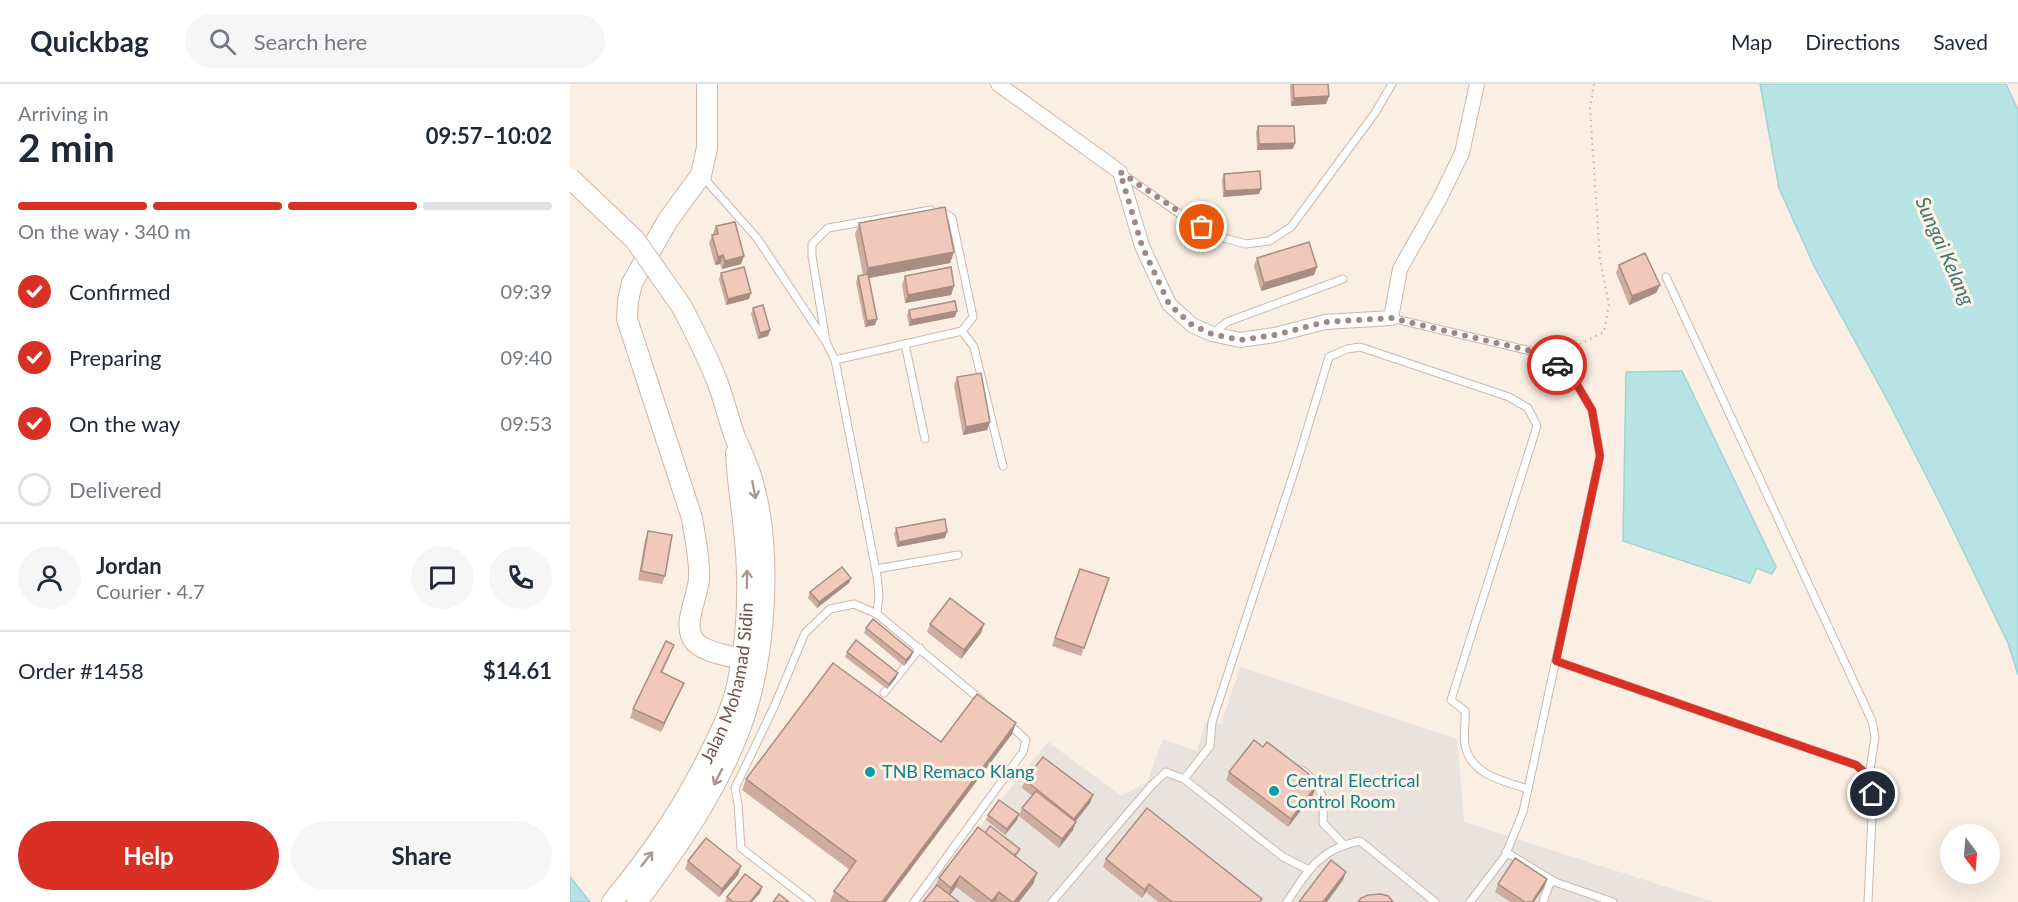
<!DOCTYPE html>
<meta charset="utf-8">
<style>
body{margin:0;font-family:Lato,sans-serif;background:#f6f6f7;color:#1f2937;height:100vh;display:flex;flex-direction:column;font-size:22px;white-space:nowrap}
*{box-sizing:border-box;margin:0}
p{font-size:20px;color:#747a83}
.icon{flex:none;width:33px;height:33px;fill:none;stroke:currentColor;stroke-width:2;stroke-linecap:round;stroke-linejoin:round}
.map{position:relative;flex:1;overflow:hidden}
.sheet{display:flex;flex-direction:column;background:#fff;width:570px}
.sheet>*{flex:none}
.needle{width:39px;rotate:164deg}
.buttons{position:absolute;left:1370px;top:740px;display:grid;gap:12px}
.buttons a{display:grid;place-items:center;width:60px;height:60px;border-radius:50%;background:#fff;box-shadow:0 6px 24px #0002;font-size:30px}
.pin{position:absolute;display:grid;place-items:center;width:51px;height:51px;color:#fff;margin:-26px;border:3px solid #fff;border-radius:50%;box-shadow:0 2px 6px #0007}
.courier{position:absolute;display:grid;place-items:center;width:60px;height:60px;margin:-30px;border:4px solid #d93025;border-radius:50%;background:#fff;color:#222;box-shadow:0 2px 8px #0007}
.headline em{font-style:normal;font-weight:700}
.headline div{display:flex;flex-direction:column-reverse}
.headline{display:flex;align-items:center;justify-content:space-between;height:102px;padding:0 18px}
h1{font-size:39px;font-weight:700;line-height:45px}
.bar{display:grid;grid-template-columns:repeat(4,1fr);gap:9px 6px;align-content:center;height:72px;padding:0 18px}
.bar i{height:8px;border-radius:4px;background:#e0e1e3}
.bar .current{background:#d93025}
.bar p{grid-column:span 4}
.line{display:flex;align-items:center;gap:15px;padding:0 18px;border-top:2px solid #e0e1e3}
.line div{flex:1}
.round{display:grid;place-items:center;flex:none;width:63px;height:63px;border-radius:32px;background:#f6f6f7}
ol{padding:0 18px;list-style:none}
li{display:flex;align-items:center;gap:18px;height:66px}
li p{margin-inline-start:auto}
li .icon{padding:6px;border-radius:50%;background:#d93025;color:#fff;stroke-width:4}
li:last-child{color:#747a83}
li i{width:33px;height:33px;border:3px solid #e0e1e3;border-radius:50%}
.action{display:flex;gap:12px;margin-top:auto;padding:12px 18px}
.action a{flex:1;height:69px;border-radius:36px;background:#d93025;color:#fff;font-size:24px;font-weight:700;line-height:69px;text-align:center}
.action a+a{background:#f6f6f7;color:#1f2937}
header{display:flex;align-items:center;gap:36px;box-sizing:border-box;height:84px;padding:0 30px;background:#fff;border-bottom:2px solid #e0e1e3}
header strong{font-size:28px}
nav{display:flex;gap:33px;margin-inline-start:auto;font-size:21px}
.search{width:420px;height:54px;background:#f6f6f7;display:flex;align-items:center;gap:15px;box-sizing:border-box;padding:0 21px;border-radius:33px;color:#747a83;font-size:22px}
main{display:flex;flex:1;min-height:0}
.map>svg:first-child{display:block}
.industrial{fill:#eae2dd}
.water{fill:#b7e3e4;stroke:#9ed4d6;stroke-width:1.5}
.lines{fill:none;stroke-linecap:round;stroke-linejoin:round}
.lane-casing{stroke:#ceb7ac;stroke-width:9}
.street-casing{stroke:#ceb7ac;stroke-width:16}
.secondary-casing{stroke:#d1b6a9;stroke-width:22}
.path{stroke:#d5ac9e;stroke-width:2;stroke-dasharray:1.5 4.5;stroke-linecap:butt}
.lane{stroke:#fff;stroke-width:7}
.street{stroke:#fff;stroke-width:14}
.secondary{stroke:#fff;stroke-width:20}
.secondary-bridge-casing{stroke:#d1b6a9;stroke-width:22;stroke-linecap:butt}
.secondary-bridge{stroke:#fff;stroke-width:20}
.wall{fill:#ceada0}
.shaded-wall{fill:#a88d82}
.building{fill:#f0c9ba;stroke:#a88d82;stroke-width:1.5}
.oneway{stroke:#aa9892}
.done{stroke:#a2897f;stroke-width:6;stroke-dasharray:0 10.8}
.route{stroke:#d93025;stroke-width:8}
.culture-dot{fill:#0f9aa8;stroke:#fff3e8;stroke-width:2}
.labels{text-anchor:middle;stroke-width:6;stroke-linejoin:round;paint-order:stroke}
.street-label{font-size:18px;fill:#725349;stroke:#fff3e8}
.culture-label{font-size:18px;fill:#0d838f;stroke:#fff3e8;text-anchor:start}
.water-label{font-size:20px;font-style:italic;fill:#3d7678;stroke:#fff3e8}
</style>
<header>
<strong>Quickbag</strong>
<div class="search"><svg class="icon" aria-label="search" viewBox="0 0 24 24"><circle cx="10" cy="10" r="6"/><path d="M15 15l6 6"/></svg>Search here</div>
<nav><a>Map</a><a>Directions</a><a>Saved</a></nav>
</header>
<main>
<section class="sheet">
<div class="headline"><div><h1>2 min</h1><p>Arriving in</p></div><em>09:57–10:02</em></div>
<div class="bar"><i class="current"></i><i class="current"></i><i class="current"></i><i></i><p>On the way · 340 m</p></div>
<ol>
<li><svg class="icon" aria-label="check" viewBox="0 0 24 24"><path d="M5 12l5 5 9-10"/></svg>Confirmed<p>09:39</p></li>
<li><svg class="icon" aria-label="check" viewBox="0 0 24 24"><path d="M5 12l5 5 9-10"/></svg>Preparing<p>09:40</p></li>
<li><svg class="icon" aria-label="check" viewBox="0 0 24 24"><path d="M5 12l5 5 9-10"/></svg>On the way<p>09:53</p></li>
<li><i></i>Delivered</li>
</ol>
<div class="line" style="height:108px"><a class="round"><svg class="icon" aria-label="person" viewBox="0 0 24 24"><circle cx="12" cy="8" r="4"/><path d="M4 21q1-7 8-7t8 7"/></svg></a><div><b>Jordan</b><p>Courier · 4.7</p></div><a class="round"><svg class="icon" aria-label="chat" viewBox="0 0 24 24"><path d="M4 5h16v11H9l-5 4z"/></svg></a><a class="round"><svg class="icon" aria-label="phone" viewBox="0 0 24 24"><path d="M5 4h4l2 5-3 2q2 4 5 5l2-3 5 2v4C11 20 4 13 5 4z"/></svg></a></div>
<div class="line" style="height:78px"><div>Order #1458</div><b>$14.61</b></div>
<div class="action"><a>Help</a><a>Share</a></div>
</section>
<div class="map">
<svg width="1448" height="818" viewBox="0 0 1448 818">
<rect width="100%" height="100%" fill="#fbeee2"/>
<!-- industrial -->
<polygon class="industrial" points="670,583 887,655 894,738 1143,818 348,818 478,658 551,712 577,698 593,655 627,667 636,637 651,640"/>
<!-- water -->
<g class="water">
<polygon points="1190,0 1436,0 1448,26 1448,591 1438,559 1371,421 1319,319 1245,184 1209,104"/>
<polygon points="1112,287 1206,483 1202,490 1187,484 1180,499 1053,457 1056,288"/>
<polygon points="0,793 20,818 0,818"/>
</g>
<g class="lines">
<!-- lane casing -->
<g class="lane-casing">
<g id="lane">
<polyline points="554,91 617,135 646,152 676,160 699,157 721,143 805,29 822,0"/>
<polyline points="133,93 187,154 256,258 265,276 307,492 309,511 307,530"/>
<polyline points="1096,193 1302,637 1305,653 1299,692"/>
<polyline points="821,234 961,267 1000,289 1022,326 1030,372 953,728 935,772 900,818"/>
<polyline points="392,247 404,263 433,382"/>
<polyline points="643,249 657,238 773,195"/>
<polyline points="256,258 242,172 242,160 258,144 361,126"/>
<polyline points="335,260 355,355"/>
<polyline points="265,276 392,247 403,233 382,134 371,127"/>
<polyline points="306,485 388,471"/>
<polyline points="986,577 1286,681 1299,692 1303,710 1298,818"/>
<polyline points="314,609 350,564"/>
<path d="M732 686C753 701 754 716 753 739L773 760"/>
<path d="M614 695 640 662 642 638 726 382 759 273 777 265 790 263 939 313 958 324 967 342 881 616 895 627C896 638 893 650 895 661 901 691 933 697 958 705"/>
<polyline points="936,768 985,798 1043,818"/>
<polyline points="241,818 171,764 168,720 165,704 204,623 235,549 260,525 284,520 307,530 411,616"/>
<polyline points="344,818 453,668 456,656 438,639"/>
<polyline points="482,818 581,702 596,688 614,695 713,773 739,786"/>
<path d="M717 818C737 787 751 764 790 757L865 818"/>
<polyline points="973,818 981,796"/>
</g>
</g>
<!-- street casing -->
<g class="street-casing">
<polyline id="street" points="428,0 550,88 572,162 599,220 622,241 642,250 670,256 705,251 755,238 821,234 830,185 869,116 892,69 907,0"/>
</g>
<!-- secondary casing -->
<g class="secondary-casing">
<g id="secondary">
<path d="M137 0V64L131 91 98 136 62 199 58 217 57 235 122 434C125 454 130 474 129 495 128 513 111 542 125 558 136 570 170 574 187 578"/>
<path id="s1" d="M42 818C83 768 116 720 144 661 154 641 164 619 168 597 175 564 178 526 177 492 177 451 168 410 166 369"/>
<path d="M67 818C108 763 147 707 171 642 196 574 203 466 182 395 178 381 171 367 165 353 158 334 154 315 147 297 137 271 124 247 112 223"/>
</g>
</g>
<!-- path -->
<polyline class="path" points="988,271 1034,248 1039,221 1030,175 1020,24 1024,0"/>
<!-- lane -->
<use href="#lane" class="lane"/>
<!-- street -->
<use href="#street" class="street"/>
<!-- secondary -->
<use href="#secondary" class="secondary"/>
<!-- secondary-bridge casing -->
<g class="secondary-bridge-casing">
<polyline id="secondary-bridge" points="0,94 65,156 112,223"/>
</g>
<!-- secondary-bridge -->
<use href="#secondary-bridge" class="secondary-bridge"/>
</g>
<!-- wall -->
<g class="wall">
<polygon points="720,0 758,0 759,12 756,20 721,22"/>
<polygon points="688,42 723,65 687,66 686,48"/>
<polygon points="654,90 691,105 689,110 653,113 652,95"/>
<polygon points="289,139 384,168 380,179 299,194 307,235 305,241 295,243 286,198 288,192 293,191 285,150"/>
<polygon points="146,142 174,172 171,180 152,185 150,180 145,181 139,159"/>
<polygon points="687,174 744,191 691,207 684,182"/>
<polygon points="1049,181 1090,201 1086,209 1059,221 1046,189"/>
<polygon points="151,189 179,215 156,221 149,195"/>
<polygon points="335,192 384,202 381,211 335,219 332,201"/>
<polygon points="183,224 200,246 198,252 188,255 181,230"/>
<polygon points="339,226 385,233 339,242 337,231"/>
<polygon points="387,293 420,338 417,346 393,351 384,302"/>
<polygon points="326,444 375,454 327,463 324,450"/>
<polygon points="78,447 95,492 92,500 68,496 75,456"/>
<polygon points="510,485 539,494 511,572 482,562"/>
<polygon points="281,494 279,499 247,524 238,514 240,508"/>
<polygon points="360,540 414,540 411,549 391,575 357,548"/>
<polygon points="296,544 343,568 341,573 334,582 294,549"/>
<polygon points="277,568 326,594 317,605 275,573"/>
<polygon points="101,569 92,589 114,599 91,648 60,634 63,625"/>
<polygon points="446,639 442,650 316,818 260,818 264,807 280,786 172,706 176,695 371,658"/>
<polygon points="693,663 739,690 737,696 746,702 743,711 718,743 656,696 659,688"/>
<polygon points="455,696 523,711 520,719 506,737 503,746 489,764 449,732 452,724 462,712 452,704"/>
<polygon points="449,730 447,736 435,751 416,736 418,731"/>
<polygon points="415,749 450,765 446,773 467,789 463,800 449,818 406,818 386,803 380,811 365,802 369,794"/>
<polygon points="536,775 691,818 588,818 576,808 572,814 533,783"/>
<polygon points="118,777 171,782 168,791 149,813 115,785"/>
<polygon points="928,800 974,803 964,818 940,818 925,808"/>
<polygon points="192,803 190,809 182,818 155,818 157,813"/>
</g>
<!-- shaded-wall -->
<g class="shaded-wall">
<polygon points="759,12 756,20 721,22 724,14"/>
<polygon points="725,59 723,65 687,66 689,60"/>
<polygon points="691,105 689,110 653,113 655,107"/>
<polygon points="384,168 380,179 294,195 298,184"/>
<polygon points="153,171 150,180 145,181 148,173"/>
<polygon points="174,172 171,180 152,185 155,177"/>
<polygon points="747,183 744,191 691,207 694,199"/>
<polygon points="1090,201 1086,209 1059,221 1062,212"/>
<polygon points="384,202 381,211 335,219 338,211"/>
<polygon points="181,209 179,215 156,221 158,215"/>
<polygon points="387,227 385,233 339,242 341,236"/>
<polygon points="307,235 305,241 295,243 297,237"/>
<polygon points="200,246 198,252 188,255 190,249"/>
<polygon points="420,338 417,346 393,351 396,343"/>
<polygon points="377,448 375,454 327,463 329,458"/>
<polygon points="281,494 279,499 247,524 249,518"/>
<polygon points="414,540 411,549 391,575 394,566"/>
<polygon points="343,568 341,573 334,582 336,576"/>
<polygon points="328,589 326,594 317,605 319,600"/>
<polygon points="114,599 110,607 91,648 94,639"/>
<polygon points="446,639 442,650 316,818 312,818"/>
<polygon points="746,702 743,711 718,743 721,735"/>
<polygon points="523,711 520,719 501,743 504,735"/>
<polygon points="449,730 447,736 435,751 437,745"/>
<polygon points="506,738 503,746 489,764 492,755"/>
<polygon points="171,782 168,791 149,813 152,805"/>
<polygon points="776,788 773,796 757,818 753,818"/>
<polygon points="467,789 463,800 449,818 444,818"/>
<polygon points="390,792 386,803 377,815 381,804"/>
<polygon points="977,795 974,803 964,818 962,818"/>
<polygon points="579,800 576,808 572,814 575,806"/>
<polygon points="192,803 190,809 182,818 180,818"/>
<polygon points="429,808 425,818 422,818 422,817"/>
</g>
<!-- building -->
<g class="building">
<polygon points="723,0 758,0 759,12 724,14"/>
<polygon points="688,42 724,42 725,59 689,60"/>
<polygon points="690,87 691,105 655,107 654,90"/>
<polygon points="375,123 384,168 298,184 289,139"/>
<polygon points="165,138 174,172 155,177 153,171 148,173 142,151 148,150 146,142"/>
<polygon points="739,158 747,183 694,199 687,174"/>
<polygon points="1075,169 1090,201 1062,212 1049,181"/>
<polygon points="174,183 181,209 158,215 151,189"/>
<polygon points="381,183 384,202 338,211 335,192"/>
<polygon points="298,190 307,235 297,237 288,192"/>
<polygon points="385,217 387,227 341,236 339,226"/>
<polygon points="193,221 200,246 190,249 183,224"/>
<polygon points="411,289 420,338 396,343 387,293"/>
<polygon points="375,435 377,448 329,458 326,444"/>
<polygon points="78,447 102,451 95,492 71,487"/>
<polygon points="272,483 281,494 249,518 240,508"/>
<polygon points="510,485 539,494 514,564 485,554"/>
<polygon points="380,514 414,540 394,566 360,540"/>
<polygon points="303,535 343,568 336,576 296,544"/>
<polygon points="286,556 328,589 319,600 277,568"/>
<polygon points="96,557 104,561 91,588 114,599 94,639 63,625"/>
<polygon points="263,579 371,658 407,610 446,639 312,818 279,818 264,807 286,777 176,695"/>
<polygon points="684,656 693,663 697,658 739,690 736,695 746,702 721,735 659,688"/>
<polygon points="473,673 523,711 504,735 455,696"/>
<polygon points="466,707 506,738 492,755 452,724"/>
<polygon points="429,716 449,730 437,745 418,731"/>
<polygon points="577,724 692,815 690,818 602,818 579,800 575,806 536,775"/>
<polygon points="420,742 450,765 444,772 415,749"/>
<polygon points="408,743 467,789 444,818 442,818 429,808 422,817 390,792 381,804 369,794"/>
<polygon points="136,754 171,782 152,805 118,777"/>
<polygon points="945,774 977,795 962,818 955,818 928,800"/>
<polygon points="761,776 776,788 753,818 729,818"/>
<polygon points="175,790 192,803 180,818 163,818 157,813"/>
<polygon points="367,801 389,818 353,818"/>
<polygon points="209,810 219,818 203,818"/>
<polygon points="811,810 818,812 823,818 788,818 791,814 798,811"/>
</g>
<!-- one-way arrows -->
<defs><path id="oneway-shaft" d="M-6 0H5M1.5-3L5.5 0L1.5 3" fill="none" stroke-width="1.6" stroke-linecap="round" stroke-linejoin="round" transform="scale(1.5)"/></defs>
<g class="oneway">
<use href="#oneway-shaft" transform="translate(184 406) rotate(79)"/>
<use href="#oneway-shaft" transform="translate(177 495) rotate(-89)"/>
<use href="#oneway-shaft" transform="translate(148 693) rotate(117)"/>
<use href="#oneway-shaft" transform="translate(77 775) rotate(-52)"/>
</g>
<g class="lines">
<!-- done -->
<polyline class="done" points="632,143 550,88 572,162 599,220 622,241 642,250 670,256 705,251 755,238 821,234 961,267 987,281"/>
<!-- route -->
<polyline class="route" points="987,281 1000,289 1022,326 1030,372 986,577 1286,681 1299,692 1303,710"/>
</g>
<!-- markers -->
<g class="culture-dot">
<circle cx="300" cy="688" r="6"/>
<circle cx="704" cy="707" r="6"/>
</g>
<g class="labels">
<!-- street labels -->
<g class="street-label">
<text dy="6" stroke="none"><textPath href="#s1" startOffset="252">Jalan Mohamad Sidin</textPath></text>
</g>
<!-- culture labels -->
<g class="culture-label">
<text x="312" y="694">TNB Remaco Klang</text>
<text x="716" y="703">Central Electrical<tspan x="716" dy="21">Control Room</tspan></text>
</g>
<!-- water labels -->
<g class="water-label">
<text transform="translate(1375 167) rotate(66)" y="7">Sungai Kelang</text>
</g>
</g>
</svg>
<div class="buttons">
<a><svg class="needle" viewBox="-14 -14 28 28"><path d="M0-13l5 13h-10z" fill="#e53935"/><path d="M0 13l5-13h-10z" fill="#747a83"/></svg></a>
</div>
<div class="pin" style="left:632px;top:143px;background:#ea580c"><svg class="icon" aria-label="bag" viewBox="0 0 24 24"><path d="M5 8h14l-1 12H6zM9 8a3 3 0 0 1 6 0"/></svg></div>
<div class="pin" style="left:1303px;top:710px;background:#1f2937"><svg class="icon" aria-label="home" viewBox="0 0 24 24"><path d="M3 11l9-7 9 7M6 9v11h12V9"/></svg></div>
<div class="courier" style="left:987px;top:281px"><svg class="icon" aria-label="car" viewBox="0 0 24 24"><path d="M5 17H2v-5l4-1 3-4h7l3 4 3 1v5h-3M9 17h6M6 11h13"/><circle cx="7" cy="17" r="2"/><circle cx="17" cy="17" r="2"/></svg></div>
</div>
</main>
